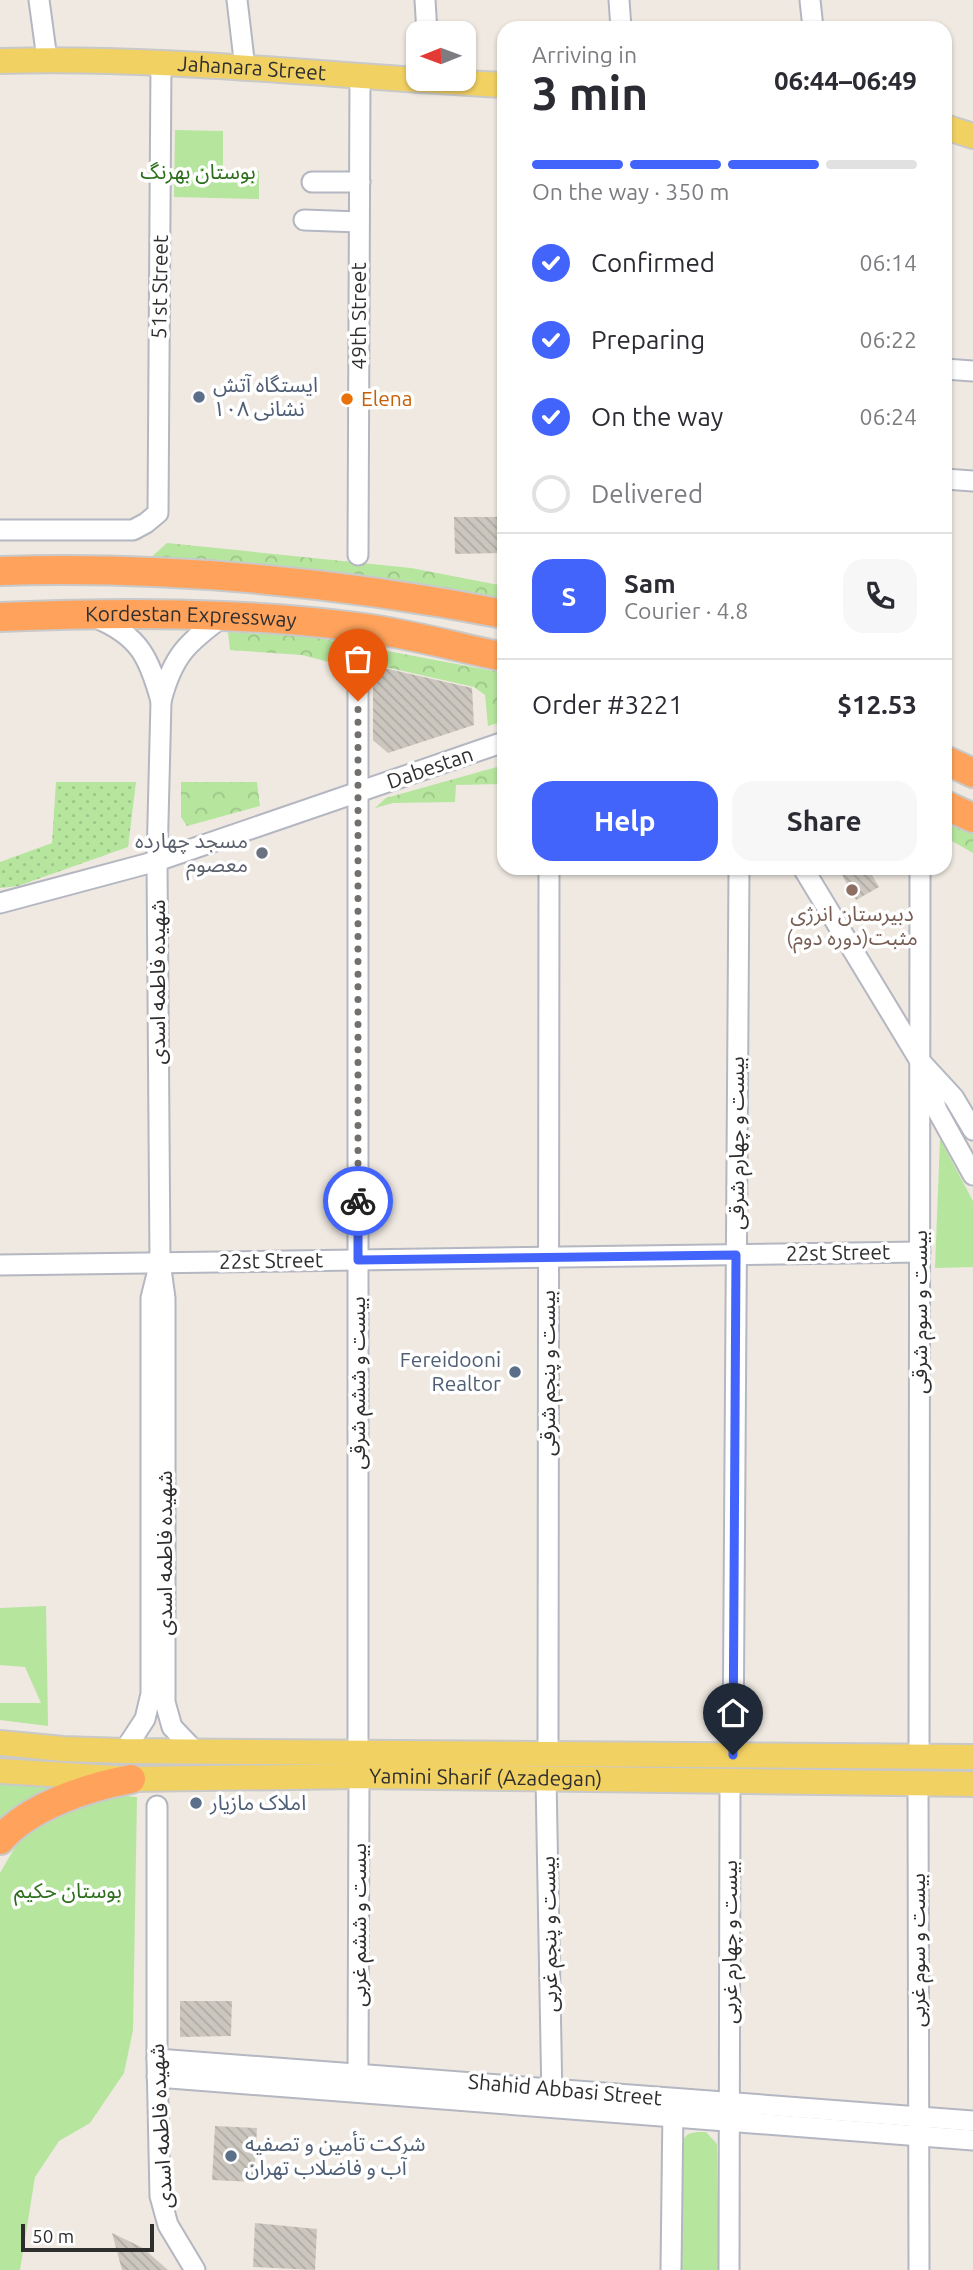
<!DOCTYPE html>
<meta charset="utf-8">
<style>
body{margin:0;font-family:Ubuntu,"Noto Sans Arabic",sans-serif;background:#f7f7f7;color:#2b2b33;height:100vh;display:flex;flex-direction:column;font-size:26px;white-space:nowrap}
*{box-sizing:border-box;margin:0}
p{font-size:23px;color:#7c7c81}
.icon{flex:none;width:38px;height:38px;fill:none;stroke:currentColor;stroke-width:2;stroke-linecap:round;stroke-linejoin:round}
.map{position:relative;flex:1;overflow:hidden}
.panel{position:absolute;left:497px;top:21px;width:455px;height:854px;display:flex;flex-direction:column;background:#fff;border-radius:21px;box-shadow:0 2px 5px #0004}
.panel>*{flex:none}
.needle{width:46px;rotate:269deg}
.buttons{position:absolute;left:406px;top:21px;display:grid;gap:14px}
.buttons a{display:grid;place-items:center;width:70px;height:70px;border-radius:14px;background:#fff;box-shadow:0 2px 5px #0004;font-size:35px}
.scale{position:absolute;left:21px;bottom:18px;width:133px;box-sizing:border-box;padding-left:7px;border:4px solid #2e2e2e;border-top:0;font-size:19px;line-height:24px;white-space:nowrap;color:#2e2e2e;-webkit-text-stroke:5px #fff;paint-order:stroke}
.pin{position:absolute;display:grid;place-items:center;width:60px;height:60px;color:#fff;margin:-72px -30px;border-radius:50% 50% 50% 0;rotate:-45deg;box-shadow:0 0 7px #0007}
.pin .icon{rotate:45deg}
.courier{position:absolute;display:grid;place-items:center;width:70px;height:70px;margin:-35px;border:5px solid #4264fb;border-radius:50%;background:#fff;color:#222;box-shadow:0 2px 9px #0007}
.overview em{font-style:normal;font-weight:700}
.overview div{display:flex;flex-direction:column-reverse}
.overview{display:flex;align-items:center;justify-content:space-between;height:119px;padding:0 35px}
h1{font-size:46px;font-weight:700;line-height:52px}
.bar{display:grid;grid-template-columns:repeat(4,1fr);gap:10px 7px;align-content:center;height:84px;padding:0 35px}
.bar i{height:9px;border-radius:5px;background:#e1e1e2}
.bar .active{background:#4264fb}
.bar p{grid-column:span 4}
.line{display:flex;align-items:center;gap:18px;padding:0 35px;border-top:2px solid #e1e1e2}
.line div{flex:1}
.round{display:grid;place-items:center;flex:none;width:74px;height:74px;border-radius:21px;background:#f7f7f7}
ol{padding:0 35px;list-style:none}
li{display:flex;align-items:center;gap:21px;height:77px}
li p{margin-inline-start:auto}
li .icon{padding:7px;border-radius:50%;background:#4264fb;color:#fff;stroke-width:4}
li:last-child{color:#7c7c81}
li i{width:38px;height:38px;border:4px solid #e1e1e2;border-radius:50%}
.action{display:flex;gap:14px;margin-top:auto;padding:14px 35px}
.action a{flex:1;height:80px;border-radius:21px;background:#4264fb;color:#fff;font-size:28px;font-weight:700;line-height:80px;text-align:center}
.action a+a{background:#f7f7f7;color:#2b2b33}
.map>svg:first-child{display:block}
.grass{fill:url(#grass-dots)}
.forest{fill:url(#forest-crowns)}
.park{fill:#b6e59e}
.building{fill:url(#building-back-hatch)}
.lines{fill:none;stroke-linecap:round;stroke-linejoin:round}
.minor-casing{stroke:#b4b7c1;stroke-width:23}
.major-casing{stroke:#c9c9c9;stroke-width:28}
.highway-casing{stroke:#c9c9c9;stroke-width:32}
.minor{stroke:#fff;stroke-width:19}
.major{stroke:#f2d163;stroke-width:24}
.highway{stroke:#ffa35c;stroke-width:28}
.done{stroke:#726f6d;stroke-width:7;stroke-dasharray:0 12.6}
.route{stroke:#4264fb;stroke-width:9}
.service-dot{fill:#5c6f8a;stroke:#fff;stroke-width:2.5}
.food-dot{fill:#e8710a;stroke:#fff;stroke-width:2.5}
.worship-dot{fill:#6b7280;stroke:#fff;stroke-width:2.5}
.education-dot{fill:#8d6e63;stroke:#fff;stroke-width:2.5}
.labels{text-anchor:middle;stroke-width:7;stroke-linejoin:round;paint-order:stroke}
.street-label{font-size:21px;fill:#2e2e2e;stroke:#fff}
.park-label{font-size:21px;fill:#2c6e1b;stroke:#fff}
.service-label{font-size:21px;fill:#4e5e75;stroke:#fff;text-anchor:start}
.food-label{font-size:21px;fill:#c56008;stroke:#fff;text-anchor:start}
.worship-label{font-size:21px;fill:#5b616d;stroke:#fff;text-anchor:end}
.education-label{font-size:21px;fill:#785e54;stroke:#fff}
</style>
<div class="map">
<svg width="973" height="2270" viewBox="0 0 973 2270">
<defs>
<pattern id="grass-dots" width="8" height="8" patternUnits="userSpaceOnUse" patternTransform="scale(1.75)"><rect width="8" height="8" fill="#b6e59e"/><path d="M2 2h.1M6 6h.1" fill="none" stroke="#9dc588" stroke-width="1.8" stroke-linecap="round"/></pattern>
<pattern id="forest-crowns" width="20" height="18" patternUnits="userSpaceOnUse" patternTransform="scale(1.75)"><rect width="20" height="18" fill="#b6e59e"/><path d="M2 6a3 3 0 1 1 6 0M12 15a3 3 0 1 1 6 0" fill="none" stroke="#9dc588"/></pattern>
<pattern id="building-back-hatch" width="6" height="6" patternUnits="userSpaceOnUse" patternTransform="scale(1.75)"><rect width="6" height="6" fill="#cbc7bf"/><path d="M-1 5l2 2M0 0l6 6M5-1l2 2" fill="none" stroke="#afaba4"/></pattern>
</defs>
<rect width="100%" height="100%" fill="#efe9e1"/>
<!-- grass -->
<polygon class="grass" points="56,782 136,782 128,847 18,886 0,888 0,862 52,843"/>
<!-- forest -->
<g class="forest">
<polygon points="167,543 411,568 504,586 504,603 147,561"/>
<polygon points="228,632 308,636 504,673 504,721 488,726 485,695 474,687 381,666 363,671 302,655 230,650"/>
<polygon points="504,765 504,784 456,785 455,802 393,803 375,808 386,798"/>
<polygon points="181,782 257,782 260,806 187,826 181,817"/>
<polygon points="945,817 973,831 973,853 945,837"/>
</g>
<!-- park -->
<g class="park">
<polygon points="175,130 223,131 223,170 259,171 259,199 174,197"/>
<polygon points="940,1139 973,1201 973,1267 935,1268"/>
<polygon points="46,1606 48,1726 0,1720 0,1703 41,1703 25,1667 0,1665 0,1608"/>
<polygon points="0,1777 58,1784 27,1799 0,1821"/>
<polygon points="103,1794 137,1797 133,2030 124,2073 90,2123 59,2141 35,2177 20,2270 0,2270 0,1873 24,1832"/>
<polygon points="697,2132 706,2132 717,2144 719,2270 677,2270 680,2143 688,2134"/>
</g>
<!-- building -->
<g class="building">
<polygon points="454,517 501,517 501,553 455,554"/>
<polygon points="384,668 472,688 474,725 388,753 373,740 373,678"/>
<polygon points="838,868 868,868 879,887 856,900"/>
<polygon points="180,2001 232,2001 231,2036 180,2037"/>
<polygon points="215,2126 257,2128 254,2182 212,2180"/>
<polygon points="255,2223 317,2229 315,2270 253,2267"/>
<polygon points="112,2233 143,2248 168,2270 122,2270"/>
</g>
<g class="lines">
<!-- minor casing -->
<g class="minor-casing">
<g id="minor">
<polyline points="39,0 47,59"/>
<polyline points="237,0 245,68"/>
<polyline points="425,0 427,33"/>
<polyline points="619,0 621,28"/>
<polyline points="810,0 813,28"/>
<polyline points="312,182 360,182"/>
<polyline points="304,220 359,222"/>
<polyline points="945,369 973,371"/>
<polyline points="945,479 973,481"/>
<polyline points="0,530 133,530 146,523 158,513 161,62"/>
<polyline points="358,555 360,77"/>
<path d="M96 618C140 636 149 658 161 701 173 655 187 643 225 615"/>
<polyline points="803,868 920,1061 954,1098 973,1130"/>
<polyline points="0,903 157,861 504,742"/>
<polyline points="925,1075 937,1110 973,1175"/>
<polyline points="160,1262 157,861 161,701"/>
<polyline points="0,1265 920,1252"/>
<polyline points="124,1751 145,1719 151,1694 151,1298 160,1262 165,1298 165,1702 172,1727 194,1750"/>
<polyline points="358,1751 358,678"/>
<polyline points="548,1753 549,868"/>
<polyline points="733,1755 739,868"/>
<polyline points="919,1756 920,868"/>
<polyline points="546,1778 552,2100"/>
<polyline points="918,1784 919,2270"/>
<polyline points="157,1806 157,2059 160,2196 168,2225 195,2270"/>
<polyline points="157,2059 973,2121"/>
<polyline points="358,2074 359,1776"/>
<polyline points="157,2077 973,2140"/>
<polyline points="671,2270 673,2107"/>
<polyline points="729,2270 730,1781"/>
</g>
</g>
<!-- major casing -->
<g class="major-casing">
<g id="major">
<path id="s1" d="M0 61C168 56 336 77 504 85"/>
<polyline points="945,127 973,136"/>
<polyline points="0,1743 63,1749 124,1751 973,1757"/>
<path id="s2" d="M0 1771 131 1779 359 1776 973 1784"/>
</g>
</g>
<!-- highway casing -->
<g class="highway-casing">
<g id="highway">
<path d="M0 571C168 566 339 582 504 614"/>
<path id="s3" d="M0 617C119 612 239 612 357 627 407 633 456 647 504 657"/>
<polyline points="945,760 973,773"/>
<polyline points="945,805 973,818"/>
<path d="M0 1840C29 1806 88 1787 131 1779"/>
</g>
</g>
<!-- minor -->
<use href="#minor" class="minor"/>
<!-- major -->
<use href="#major" class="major"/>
<!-- highway -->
<use href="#highway" class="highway"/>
</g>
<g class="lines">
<!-- done -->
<polyline class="done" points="358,1201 358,701"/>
<!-- route -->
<polyline class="route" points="358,1201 358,1260 736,1255 733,1755"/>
</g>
<!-- markers -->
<g class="service-dot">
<circle cx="199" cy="397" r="7"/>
<circle cx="515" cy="1372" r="7"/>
<circle cx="196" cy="1803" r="7"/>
<circle cx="231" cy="2156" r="7"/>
</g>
<circle class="food-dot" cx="347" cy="399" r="7"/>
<circle class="worship-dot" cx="262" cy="853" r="7"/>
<circle class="education-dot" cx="852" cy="890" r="7"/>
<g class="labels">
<!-- street labels -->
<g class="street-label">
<text dy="7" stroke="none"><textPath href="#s1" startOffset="252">Jahanara Street</textPath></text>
<text transform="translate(160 287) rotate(-89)" y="7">51st Street</text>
<text transform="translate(359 316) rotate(-90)" y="7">49th Street</text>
<text dy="7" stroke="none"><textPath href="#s3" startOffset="191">Kordestan Expressway</textPath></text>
<text transform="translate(430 768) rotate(-19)" y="7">Dabestan</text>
<text transform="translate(158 982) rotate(-90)" y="7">شهیده فاطمه اسدی</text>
<text transform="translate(737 1143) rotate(-90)" y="7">بیست و چهارم شرقی</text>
<text transform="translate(838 1253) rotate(-1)" y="7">22st Street</text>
<text transform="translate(271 1261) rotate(-1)" y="7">22st Street</text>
<text transform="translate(920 1312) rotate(-90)" y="7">بیست و سوم شرقی</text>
<text transform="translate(548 1373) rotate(-90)" y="7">بیست و پنجم شرقی</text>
<text transform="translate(358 1383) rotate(-90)" y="7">بیست و ششم شرقی</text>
<text transform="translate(165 1553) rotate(-90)" y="7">شهیده فاطمه اسدی</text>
<text dy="7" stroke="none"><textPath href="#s2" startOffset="486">Yamini Sharif (Azadegan)</textPath></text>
<text transform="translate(359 1925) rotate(-90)" y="7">بیست و ششم غربی</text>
<text transform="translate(549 1934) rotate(-91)" y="7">بیست و پنجم غربی</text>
<text transform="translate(730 1942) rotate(-90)" y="7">بیست و چهارم غربی</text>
<text transform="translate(918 1950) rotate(-90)" y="7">بیست و سوم غربی</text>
<text transform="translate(565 2090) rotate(5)" y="7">Shahid Abbasi Street</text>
<text transform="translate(161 2126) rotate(-93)" y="7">شهیده فاطمه اسدی</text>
</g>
<!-- park labels -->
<g class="park-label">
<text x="198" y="179">بوستان بهرنگ</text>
<text x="68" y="1898">بوستان حکیم</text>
</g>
<!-- service labels -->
<g class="service-label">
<text x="213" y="392">ایستگاه آتش<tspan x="213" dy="24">نشانی ۱۰۸</tspan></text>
<text x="501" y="1367" text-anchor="end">Fereidooni<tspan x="501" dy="24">Realtor</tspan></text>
<text x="210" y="1810">املاک مازیار</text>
<text x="245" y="2151">شركت تأمين و تصفيه<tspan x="245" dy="24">آب و فاضلاب تهران</tspan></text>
</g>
<!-- food labels -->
<g class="food-label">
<text x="361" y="406">Elena</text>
</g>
<!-- worship labels -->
<g class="worship-label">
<text x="248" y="848">مسجد چهارده<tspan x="248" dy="24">معصوم</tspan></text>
</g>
<!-- education labels -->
<g class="education-label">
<text x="852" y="921">دبیرستان انرژی<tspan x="852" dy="24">مثبت(دوره دوم)</tspan></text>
</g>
</g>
</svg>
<div class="buttons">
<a><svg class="needle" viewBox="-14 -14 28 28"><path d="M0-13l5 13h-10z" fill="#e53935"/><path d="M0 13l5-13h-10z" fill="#7c7c81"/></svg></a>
</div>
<div class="scale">50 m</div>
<div class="pin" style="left:358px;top:701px;background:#ea580c"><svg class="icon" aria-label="bag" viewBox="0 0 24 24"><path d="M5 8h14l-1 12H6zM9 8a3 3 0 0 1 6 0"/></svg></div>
<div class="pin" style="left:733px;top:1755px;background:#1f2937"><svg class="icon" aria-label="home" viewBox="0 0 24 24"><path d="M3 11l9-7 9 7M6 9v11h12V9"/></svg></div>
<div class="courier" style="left:358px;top:1201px"><svg class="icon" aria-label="bike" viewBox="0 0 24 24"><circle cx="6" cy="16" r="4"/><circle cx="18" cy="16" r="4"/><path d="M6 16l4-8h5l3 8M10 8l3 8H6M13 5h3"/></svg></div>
<section class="panel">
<div class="overview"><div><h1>3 min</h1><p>Arriving in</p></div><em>06:44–06:49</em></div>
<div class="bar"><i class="active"></i><i class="active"></i><i class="active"></i><i></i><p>On the way · 350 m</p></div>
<ol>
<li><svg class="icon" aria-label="check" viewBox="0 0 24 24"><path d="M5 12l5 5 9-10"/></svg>Confirmed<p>06:14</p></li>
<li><svg class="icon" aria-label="check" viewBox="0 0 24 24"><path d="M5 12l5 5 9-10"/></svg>Preparing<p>06:22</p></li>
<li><svg class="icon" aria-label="check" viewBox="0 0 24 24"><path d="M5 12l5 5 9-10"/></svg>On the way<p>06:24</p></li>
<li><i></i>Delivered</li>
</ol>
<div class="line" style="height:126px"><b class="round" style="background:#4264fb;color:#fff">S</b><div><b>Sam</b><p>Courier · 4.8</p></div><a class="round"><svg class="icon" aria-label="phone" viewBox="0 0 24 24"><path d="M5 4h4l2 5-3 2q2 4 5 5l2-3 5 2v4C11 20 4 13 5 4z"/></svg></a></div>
<div class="line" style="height:91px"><div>Order #3221</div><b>$12.53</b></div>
<div class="action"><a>Help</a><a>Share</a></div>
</section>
</div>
